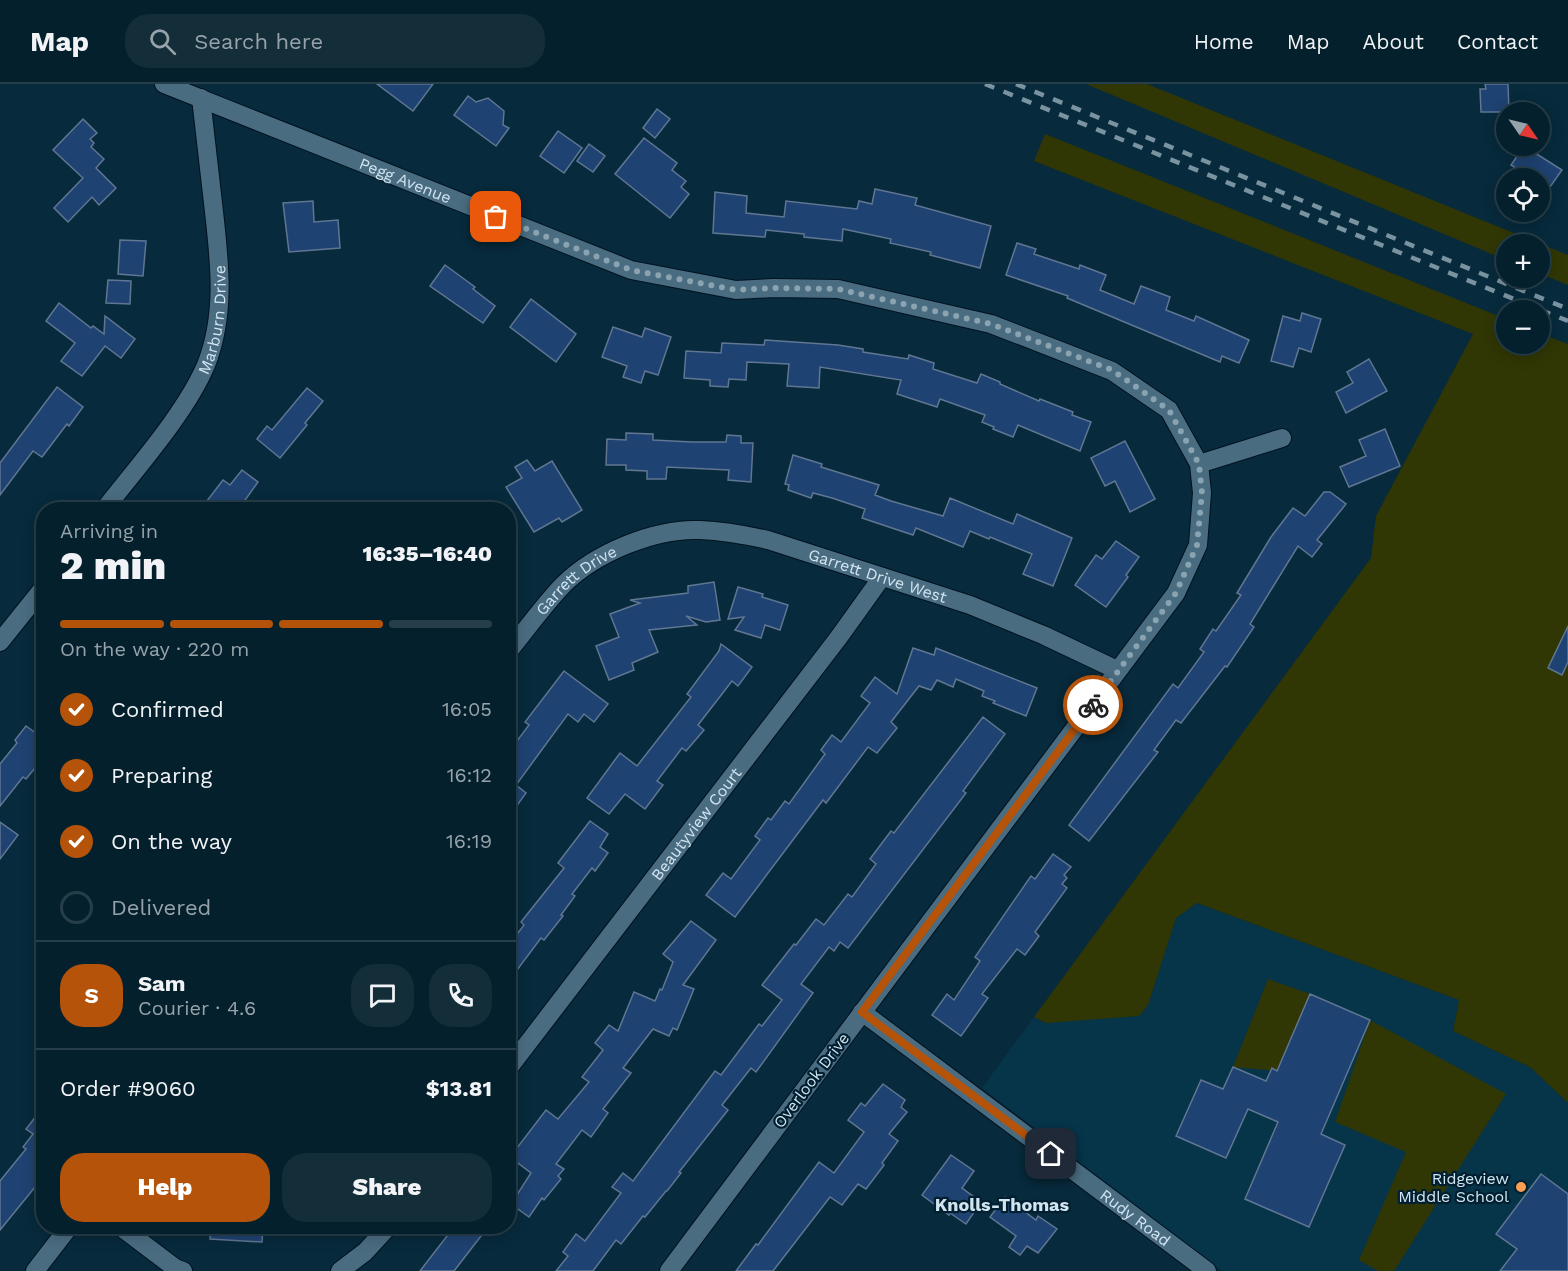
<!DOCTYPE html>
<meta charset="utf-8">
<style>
body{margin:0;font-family:"Work Sans",sans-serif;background:#132d39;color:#f1f3f6;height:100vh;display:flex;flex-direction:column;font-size:22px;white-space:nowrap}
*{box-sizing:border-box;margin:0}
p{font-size:20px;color:#97a3aa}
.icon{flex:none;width:33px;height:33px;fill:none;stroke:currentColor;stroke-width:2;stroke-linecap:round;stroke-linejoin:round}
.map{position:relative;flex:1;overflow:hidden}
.details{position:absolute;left:36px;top:418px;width:480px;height:732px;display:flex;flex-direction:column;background:#05202d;border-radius:24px;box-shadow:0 3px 15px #0003,0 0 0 2px #263e49}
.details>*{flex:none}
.needle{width:39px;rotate:124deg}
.buttons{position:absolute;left:1496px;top:18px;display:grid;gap:12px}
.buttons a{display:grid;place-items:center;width:54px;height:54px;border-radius:50%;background:#05202d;box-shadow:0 3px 15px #0003,0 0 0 2px #263e49;font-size:30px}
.pin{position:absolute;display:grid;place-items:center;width:51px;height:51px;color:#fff;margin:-26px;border-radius:12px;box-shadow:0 3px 9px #0006}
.courier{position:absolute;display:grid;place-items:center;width:60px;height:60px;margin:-30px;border:4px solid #b45309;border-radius:50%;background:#fff;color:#222;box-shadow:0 2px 8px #0007}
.summary em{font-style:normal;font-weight:800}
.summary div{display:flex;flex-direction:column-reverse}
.summary{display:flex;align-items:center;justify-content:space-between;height:102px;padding:0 24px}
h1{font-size:39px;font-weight:800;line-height:45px}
.bar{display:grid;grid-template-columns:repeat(4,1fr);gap:9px 6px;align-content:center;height:72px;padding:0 24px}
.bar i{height:8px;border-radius:4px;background:#263e49}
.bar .current{background:#b45309}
.bar p{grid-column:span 4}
.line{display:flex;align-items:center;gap:15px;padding:0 24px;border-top:2px solid #263e49}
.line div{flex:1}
.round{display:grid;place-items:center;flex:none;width:63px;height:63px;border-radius:24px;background:#132d39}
ol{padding:0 24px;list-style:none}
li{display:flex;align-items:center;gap:18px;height:66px}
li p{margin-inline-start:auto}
li .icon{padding:6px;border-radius:50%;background:#b45309;color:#fff;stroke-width:4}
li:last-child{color:#97a3aa}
li i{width:33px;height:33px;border:3px solid #263e49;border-radius:50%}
.cta{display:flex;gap:12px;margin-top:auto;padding:12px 24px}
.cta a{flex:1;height:69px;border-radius:24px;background:#b45309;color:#fff;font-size:24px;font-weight:800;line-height:69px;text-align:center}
.cta a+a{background:#132d39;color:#f1f3f6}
header{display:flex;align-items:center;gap:36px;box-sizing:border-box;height:84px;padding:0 30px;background:#05202d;border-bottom:2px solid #263e49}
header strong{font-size:28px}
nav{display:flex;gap:33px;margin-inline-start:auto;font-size:21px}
.search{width:420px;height:54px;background:#132d39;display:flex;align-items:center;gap:15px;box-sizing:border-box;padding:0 21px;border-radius:24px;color:#97a3aa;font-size:22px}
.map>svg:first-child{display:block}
.built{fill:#063449}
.green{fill:#303604}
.building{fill:#1e4271;stroke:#607692;stroke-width:1.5}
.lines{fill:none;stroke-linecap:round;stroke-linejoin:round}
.street-casing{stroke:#00121f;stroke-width:20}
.street{stroke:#4a6c81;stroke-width:18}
.rail{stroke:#7993a1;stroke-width:4.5;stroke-dasharray:10 10;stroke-linecap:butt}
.done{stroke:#8aa3b1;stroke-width:6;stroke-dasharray:0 10.8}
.route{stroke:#b45309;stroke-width:8}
.poi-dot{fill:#fc9d54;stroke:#002031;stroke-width:2}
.labels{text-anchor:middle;stroke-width:4.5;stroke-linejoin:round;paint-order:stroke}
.street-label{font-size:16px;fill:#d1e4f0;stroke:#002031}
.poi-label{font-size:16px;fill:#d1e4f0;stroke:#002031;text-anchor:end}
.neighbourhood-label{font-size:18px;font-weight:bold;fill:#d1e4f0;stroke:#002031}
</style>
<header>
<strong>Map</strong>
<div class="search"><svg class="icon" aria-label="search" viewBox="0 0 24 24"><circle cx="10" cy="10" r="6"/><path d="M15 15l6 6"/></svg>Search here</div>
<nav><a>Home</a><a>Map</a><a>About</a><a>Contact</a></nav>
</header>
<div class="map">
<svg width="1568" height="1187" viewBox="0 0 1568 1187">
<rect width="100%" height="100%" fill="#072a3c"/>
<!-- built -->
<polygon class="built" points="1197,819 1459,916 1453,947 1530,983 1568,1019 1568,1187 1222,1187 982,1004 1034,933 1046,939 1148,920 1176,834"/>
<!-- green -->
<g class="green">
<polygon points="1086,0 1147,0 1568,171 1568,201 1539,189 1539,160 1506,160 1506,176"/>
<polygon points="1045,50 1506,235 1506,260 1539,260 1539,249 1568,260 1568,1019 1530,983 1453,947 1459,916 1197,819 1176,834 1148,921 1139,932 1046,939 1034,933 1371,474 1376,432 1473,250 1034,77"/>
<polygon points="1268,895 1310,910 1277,987 1233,983"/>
<polygon points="1370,936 1506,1010 1394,1187 1378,1187 1359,1176 1406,1068 1335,1038"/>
</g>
<!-- building -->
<g class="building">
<polygon points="377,0 433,0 413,27"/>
<polygon points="1485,0 1508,0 1509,28 1481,28 1480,5 1486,5"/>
<polygon points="468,12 476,18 488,14 504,27 503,41 509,44 496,62 454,31"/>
<polygon points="657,25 670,35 655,54 643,44"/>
<polygon points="83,35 97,49 90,55 94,59 91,63 104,75 96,84 116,104 99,121 92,113 68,138 54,124 83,94 53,66"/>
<polygon points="558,47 582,64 564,89 540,72"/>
<polygon points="644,54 677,79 672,86 686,97 681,103 689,110 670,134 615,90"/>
<polygon points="589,60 605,72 593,88 577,77"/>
<polygon points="1524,62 1562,86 1550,103 1539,94 1531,94 1511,81"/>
<polygon points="875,105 917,114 915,121 991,142 980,184 930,171 931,168 890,159 891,155 843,145 842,157 804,153 804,150 766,146 765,153 713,149 715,108 747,112 746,129 784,133 786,117 857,125 859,117 872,120"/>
<polygon points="313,117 314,138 338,136 340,164 289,168 283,119"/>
<polygon points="120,156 146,157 143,192 118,190"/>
<polygon points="1017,159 1036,165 1034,170 1079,185 1080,181 1106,191 1100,206 1134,220 1141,202 1170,213 1166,226 1194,237 1196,232 1249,256 1239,279 1222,272 1220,278 1067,214 1068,212 1006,191"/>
<polygon points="445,181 475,203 473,205 495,222 483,239 430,202"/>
<polygon points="108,196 131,197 130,220 106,219"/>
<polygon points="531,215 576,250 556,278 510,243"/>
<polygon points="59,219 91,244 93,242 104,250 105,232 135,255 121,274 105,262 82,292 61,277 75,259 46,237"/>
<polygon points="1302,229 1321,235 1311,268 1299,264 1293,283 1271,277 1283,232 1300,237"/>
<polygon points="613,243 642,253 645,244 671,253 658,291 645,287 641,299 623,293 627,282 602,273"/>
<polygon points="765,256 838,261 863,265 863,268 908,275 909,271 934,279 933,285 977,299 981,290 1000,298 1000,300 1039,317 1040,315 1073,328 1072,331 1091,338 1080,367 1018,341 1013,353 993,345 994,343 982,338 985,331 940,315 937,323 897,310 901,296 820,283 819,304 787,302 789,280 747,278 746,296 729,295 728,303 710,302 710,296 684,294 686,267 721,269 722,259 764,261"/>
<polygon points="1369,275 1387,307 1346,329 1336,308 1353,299 1347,288"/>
<polygon points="57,303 83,323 69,342 67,340 42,373 33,367 0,411 0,379"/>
<polygon points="307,304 323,317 305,339 307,341 280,374 257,355 267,342 272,346"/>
<polygon points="1385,345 1400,382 1349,403 1340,383 1366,372 1359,356"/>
<polygon points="626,349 653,350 653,356 692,358 726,358 727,351 741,352 741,359 753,359 751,398 728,396 729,386 667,383 666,395 647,395 647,387 626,386 626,381 606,381 607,355 626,356"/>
<polygon points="1125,357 1155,415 1130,428 1115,397 1105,402 1091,374"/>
<polygon points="793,371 822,380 821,383 879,401 875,411 891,417 943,432 950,414 1013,440 1017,430 1072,454 1053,502 1023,490 1032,470 990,453 989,455 970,447 963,463 916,444 913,451 862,434 865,425 832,414 813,409 811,414 788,406 789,401 785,400"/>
<polygon points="527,376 535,387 552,377 582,426 562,438 559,434 534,448 506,403 522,394 515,383"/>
<polygon points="242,386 258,398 238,426 200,426 223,396 230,401"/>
<polygon points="1324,408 1330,408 1346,420 1317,456 1322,460 1312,473 1298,462 1250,540 1254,543 1227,583 1225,582 1181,639 1176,636 1154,666 1158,668 1089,757 1069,741 1173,600 1178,604 1204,568 1200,565 1213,545 1216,547 1241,511 1237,509 1271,453 1293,424 1305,432"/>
<polygon points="1116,457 1139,473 1126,491 1128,493 1106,523 1075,501 1096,471 1102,475"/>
<polygon points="714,498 720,536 706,538 686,532 697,541 649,546 658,568 632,579 634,586 609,596 596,562 619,553 610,530 640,519 630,516 688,509 688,502"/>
<polygon points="738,503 763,510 762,513 788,521 780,546 765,541 761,554 735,546 744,533 728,535"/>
<polygon points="1568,542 1568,578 1562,591 1548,584"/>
<polygon points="721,560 752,583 738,602 732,597 698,641 704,646 686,667 682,664 657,697 663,701 645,725 625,710 609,730 587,714 620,669 637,682 691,613 687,610 719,567"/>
<polygon points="913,564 934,571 936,564 1037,604 1026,632 993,619 995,617 982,612 984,607 956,595 953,603 937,596 931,606 919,602 891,638 897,644 877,669 868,663 826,719 823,716 735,833 706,811 723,789 731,795 760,756 755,752 768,734 771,736 785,717 789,720 825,670 821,666 832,651 841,658 870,619 861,612 875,593 897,610"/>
<polygon points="564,587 608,620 594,638 584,630 578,638 568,630 516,701 526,709 508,734 508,669 529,641 525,638"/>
<polygon points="983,633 1005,650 963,707 966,709 848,864 840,858 834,867 829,863 801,900 813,909 756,988 751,984 722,1021 728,1026 679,1088 681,1089 667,1107 666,1107 645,1133 643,1132 621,1160 616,1156 593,1187 556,1187 568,1172 563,1168 576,1150 585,1157 621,1109 612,1103 623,1089 633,1097 715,987 721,991 759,940 762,942 782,916 762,901 794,860 796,861 816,835 824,841 848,810 852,813 876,780 870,775 891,747 894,749"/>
<polygon points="26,642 44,655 44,673 26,695 23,693 0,722 0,680 17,659 15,656"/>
<polygon points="590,737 608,750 600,763 608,769 595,787 592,784 572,810 575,812 561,831 563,832 544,856 541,854 508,898 508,862 524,841 521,838 564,784 558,779"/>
<polygon points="0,738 18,751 0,775"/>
<polygon points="1053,770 1071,783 1064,791 1067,794 1062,800 1067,804 1035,848 1039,852 1025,871 1017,865 982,910 988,914 961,952 932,931 947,910 954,916 980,877 975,873 1031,792 1035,795"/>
<polygon points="691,837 716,856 683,901 694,905 677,946 673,944 669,952 653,945 623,984 631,989 603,1025 608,1029 591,1053 582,1046 556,1080 564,1085 558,1092 561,1095 544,1116 542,1114 529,1133 511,1120 531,1089 510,1073 546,1026 558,1035 589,998 582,993 603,966 595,959 609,941 618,947 634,908 655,917 660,905 662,906 673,878 663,870"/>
<polygon points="1310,910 1370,936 1321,1050 1345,1061 1309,1143 1245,1115 1278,1038 1248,1025 1226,1074 1176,1052 1201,996 1223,1005 1233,983 1266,997 1272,984 1277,987"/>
<polygon points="883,1000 905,1016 901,1023 907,1028 889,1050 898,1057 882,1079 884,1081 866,1105 858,1100 842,1121 830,1113 773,1187 736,1187 756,1160 758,1161 819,1078 834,1089 864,1048 848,1036 861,1019 865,1022"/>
<polygon points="44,1022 44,1092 0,1146 0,1097 26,1065 23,1063 33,1050 26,1045"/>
<polygon points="951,1071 974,1087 962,1104 981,1118 966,1140 950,1129 949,1131 922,1111"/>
<polygon points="1541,1090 1568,1110 1568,1187 1500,1187 1517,1165 1496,1150"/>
<polygon points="1005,1113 1036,1136 1038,1132 1057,1145 1038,1169 1027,1162 1020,1171 1009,1163 1016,1152 990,1133"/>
<polygon points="211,1143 263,1143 262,1158 210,1155"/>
<polygon points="454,1143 488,1143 454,1187 420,1187"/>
</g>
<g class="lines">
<!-- street casing -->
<g class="street-casing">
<g id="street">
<path id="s1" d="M164 0 631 186 736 206 774 204 838 205 991 240 1112 287 1169 326 1199 380 1202 409 1198 461 1176 509 669 1187"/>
<polyline points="1199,380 1282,354"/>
<path id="s2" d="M104 426C137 383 185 330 206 281 227 228 219 173 213 119 209 84 205 49 201 14"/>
<polyline points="0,558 44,503"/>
<path id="s3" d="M508 568C526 546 543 522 563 501 595 469 655 444 700 446 723 447 746 451 768 456L970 521 1043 551 1117 586"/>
<path id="s4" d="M862 928 1207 1187"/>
<path id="s5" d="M508 985 839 553 882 493"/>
<polyline points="121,1143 175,1184 183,1187"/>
<polyline points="35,1187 69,1143"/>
<polyline points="340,1187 365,1168 388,1143"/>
</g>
</g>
<!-- street -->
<use href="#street" class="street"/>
<!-- rail -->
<g class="rail">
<polyline points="985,0 1568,237"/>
<polyline points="1016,0 1568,225"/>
</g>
</g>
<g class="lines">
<!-- done -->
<polyline class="done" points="496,133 631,186 736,206 774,204 838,205 991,240 1112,286 1169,326 1199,380 1202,409 1197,461 1176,509 1093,621"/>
<!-- route -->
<polyline class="route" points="1051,1070 862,928 1093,621"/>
</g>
<!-- markers -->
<circle class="poi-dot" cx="1521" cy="1103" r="6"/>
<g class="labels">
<!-- street labels -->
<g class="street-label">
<text dy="6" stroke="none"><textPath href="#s1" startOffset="260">Pegg Avenue</textPath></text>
<text dy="6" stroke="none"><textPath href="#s2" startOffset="224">Marburn Drive</textPath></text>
<text dy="6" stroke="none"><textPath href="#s3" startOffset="422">Garrett Drive West</textPath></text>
<text dy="6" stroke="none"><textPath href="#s3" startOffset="100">Garrett Drive</textPath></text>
<text dy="6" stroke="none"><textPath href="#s5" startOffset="309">Beautyview Court</textPath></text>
<text transform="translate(811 996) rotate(-53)" y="6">Overlook Drive</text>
<text dy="6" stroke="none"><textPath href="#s4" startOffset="342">Rudy Road</textPath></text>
</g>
<!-- poi labels -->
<g class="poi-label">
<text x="1509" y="1100">Ridgeview<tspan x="1509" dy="18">Middle School</tspan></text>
</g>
<!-- neighbourhood labels -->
<g class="neighbourhood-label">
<text x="1002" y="1127">Knolls-Thomas</text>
</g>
</g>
</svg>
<div class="buttons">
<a><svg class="needle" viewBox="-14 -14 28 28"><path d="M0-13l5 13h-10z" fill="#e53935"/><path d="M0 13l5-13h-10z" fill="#97a3aa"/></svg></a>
<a><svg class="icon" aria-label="locate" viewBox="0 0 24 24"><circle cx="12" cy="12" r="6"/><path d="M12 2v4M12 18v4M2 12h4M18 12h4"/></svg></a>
<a>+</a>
<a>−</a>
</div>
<div class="pin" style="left:496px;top:133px;background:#ea580c"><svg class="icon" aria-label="bag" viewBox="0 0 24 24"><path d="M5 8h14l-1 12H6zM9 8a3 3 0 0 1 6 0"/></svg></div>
<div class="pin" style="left:1051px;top:1070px;background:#1f2937"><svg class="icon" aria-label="home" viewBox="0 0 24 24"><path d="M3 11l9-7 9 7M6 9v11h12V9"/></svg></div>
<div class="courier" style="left:1093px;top:621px"><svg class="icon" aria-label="bike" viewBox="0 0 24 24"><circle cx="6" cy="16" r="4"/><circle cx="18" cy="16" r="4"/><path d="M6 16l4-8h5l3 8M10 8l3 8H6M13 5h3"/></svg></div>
<section class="details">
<div class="summary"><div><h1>2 min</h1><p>Arriving in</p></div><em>16:35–16:40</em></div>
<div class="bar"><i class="current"></i><i class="current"></i><i class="current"></i><i></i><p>On the way · 220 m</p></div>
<ol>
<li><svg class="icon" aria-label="check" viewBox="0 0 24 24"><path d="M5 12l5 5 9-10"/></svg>Confirmed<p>16:05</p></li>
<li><svg class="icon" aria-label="check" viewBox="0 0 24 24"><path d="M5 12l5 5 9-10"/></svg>Preparing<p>16:12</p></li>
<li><svg class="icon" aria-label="check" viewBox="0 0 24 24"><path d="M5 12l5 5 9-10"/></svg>On the way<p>16:19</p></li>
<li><i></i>Delivered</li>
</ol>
<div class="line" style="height:108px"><b class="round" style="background:#b45309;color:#fff">S</b><div><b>Sam</b><p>Courier · 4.6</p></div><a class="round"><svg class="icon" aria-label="chat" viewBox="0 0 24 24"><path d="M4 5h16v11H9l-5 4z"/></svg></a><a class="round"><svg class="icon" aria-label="phone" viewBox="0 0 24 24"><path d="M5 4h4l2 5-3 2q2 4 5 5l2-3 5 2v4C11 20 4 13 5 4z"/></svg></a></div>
<div class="line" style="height:78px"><div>Order #9060</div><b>$13.81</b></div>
<div class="cta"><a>Help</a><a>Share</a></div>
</section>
</div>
